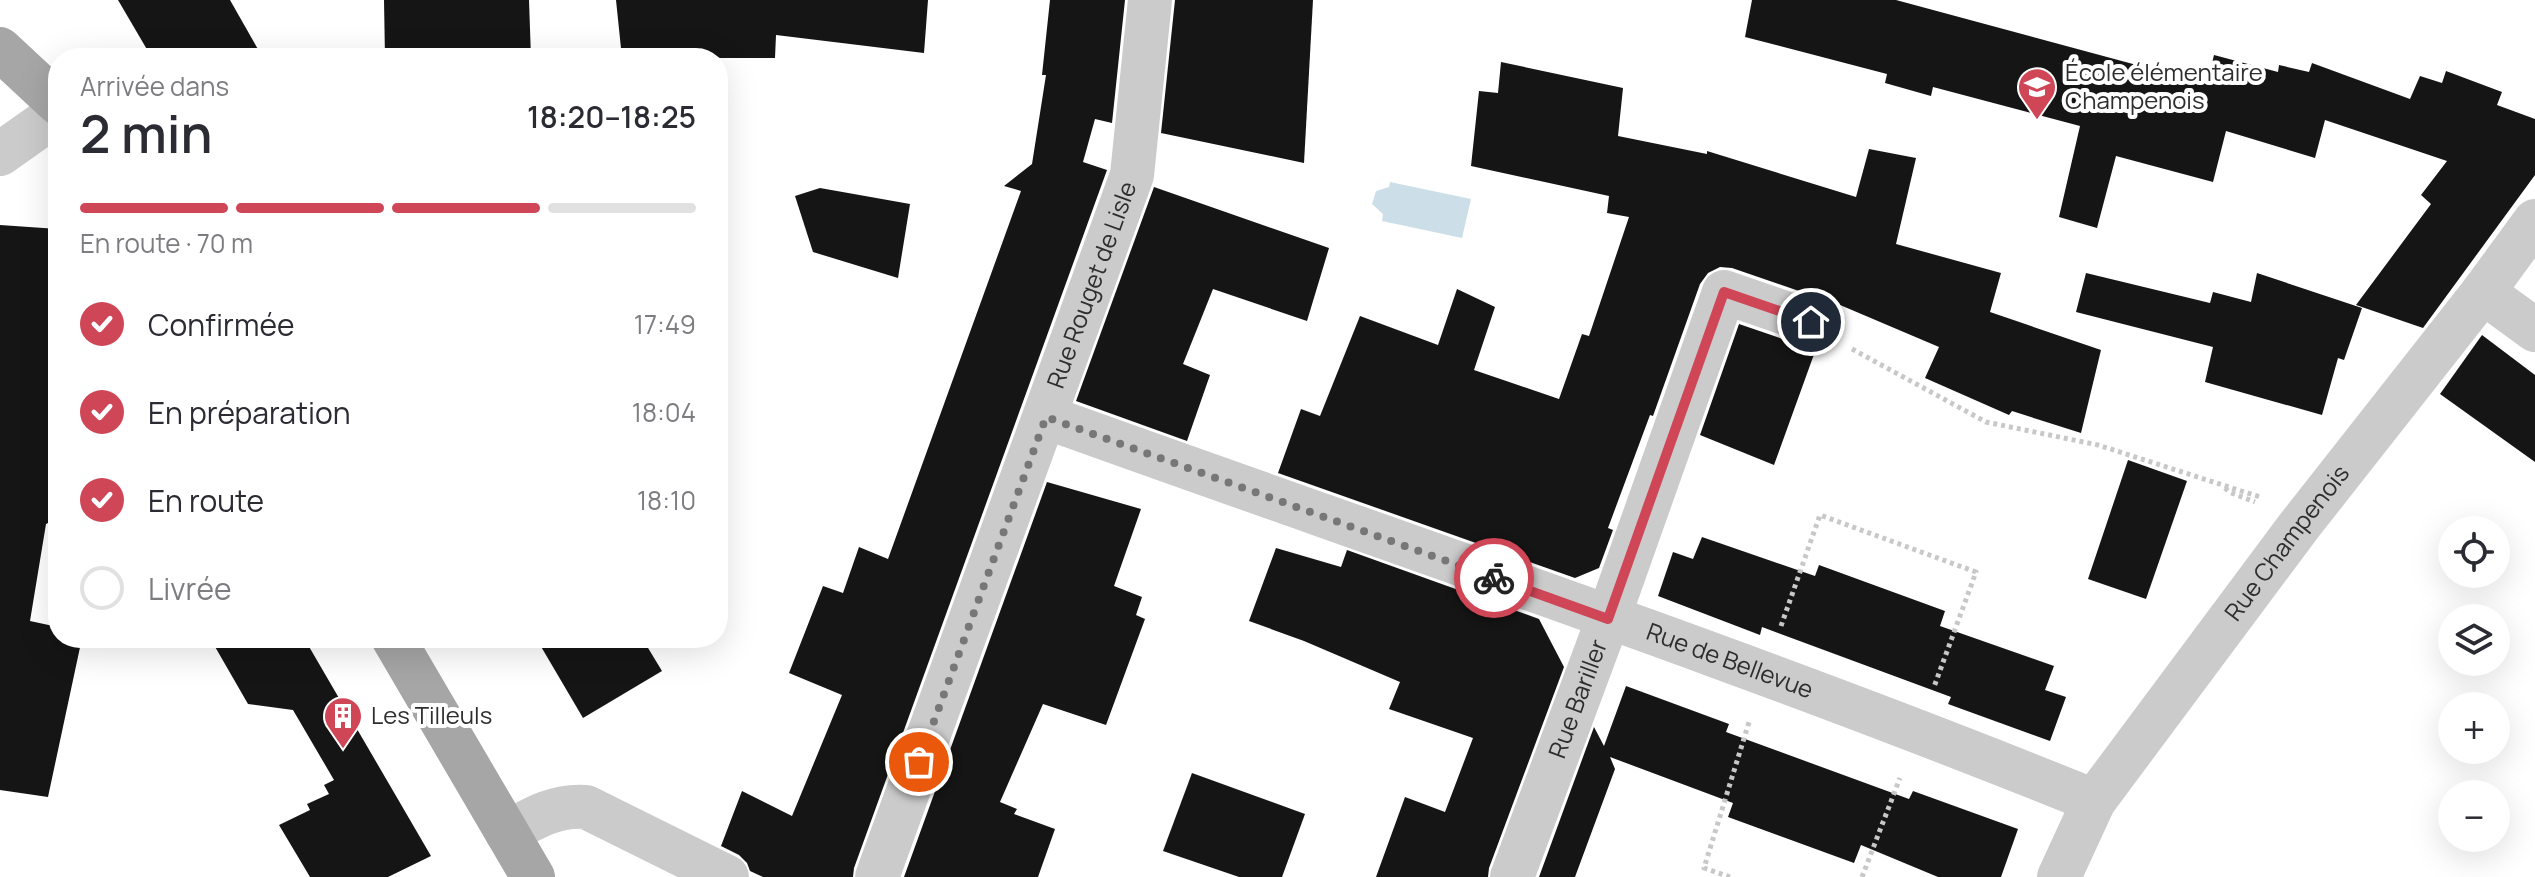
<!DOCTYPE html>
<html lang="fr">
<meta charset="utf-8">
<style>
body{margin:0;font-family:Manrope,sans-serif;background:#f2f2f3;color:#2b2b33;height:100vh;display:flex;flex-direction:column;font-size:30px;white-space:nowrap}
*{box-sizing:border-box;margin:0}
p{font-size:26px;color:#7c7c81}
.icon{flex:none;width:44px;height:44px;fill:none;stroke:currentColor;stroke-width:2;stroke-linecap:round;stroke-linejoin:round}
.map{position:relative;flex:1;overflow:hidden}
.sheet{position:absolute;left:48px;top:48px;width:680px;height:600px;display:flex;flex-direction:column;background:#fff;border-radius:32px;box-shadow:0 8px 32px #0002}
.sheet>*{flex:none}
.buttons{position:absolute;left:2438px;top:516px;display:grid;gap:16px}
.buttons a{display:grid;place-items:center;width:72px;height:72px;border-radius:50%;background:#fff;box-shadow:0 8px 32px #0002;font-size:40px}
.pin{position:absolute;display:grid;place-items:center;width:68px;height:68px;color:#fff;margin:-34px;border:4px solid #fff;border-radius:50%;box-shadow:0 2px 8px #0007}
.courier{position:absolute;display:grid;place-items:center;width:80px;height:80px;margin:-40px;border:6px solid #cf4657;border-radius:50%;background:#fff;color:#222;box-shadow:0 2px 10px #0007}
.head em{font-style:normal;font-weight:600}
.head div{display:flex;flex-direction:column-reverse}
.head{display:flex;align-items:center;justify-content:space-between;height:136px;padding:0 32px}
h1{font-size:52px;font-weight:600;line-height:60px}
.bar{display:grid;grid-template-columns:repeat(4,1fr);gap:12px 8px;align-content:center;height:96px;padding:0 32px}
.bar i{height:10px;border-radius:6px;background:#e1e1e2}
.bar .selected{background:#cf4657}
.bar p{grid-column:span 4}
ol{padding:0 32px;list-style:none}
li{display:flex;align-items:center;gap:24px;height:88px}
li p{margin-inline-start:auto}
li .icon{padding:8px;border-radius:50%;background:#cf4657;color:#fff;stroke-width:4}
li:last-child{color:#7c7c81}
li i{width:44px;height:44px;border:4px solid #e1e1e2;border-radius:50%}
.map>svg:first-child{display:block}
.water{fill:#ccdee7}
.building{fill:#151515}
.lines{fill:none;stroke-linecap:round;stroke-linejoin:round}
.path{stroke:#c8c8c8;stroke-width:5;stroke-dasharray:4 4;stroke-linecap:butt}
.minor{stroke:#cbcbcb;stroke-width:44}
.primary{stroke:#a6a6a6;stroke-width:44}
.done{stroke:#777;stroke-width:8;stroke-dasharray:0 14.4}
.route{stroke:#cf4657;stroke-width:10}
.labels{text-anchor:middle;stroke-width:8;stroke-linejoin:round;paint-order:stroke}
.poi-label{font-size:24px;fill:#2e2e2e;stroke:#fff;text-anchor:start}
.street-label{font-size:24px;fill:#2e2e2e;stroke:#fff}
</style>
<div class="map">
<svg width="2535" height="877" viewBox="0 0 2535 877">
<rect width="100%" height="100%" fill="#fff"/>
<!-- water -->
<polygon class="water" points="1390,182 1471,199 1462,238 1382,221 1383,214 1372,204 1376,191 1389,187"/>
<!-- building -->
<g class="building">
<polygon points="118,0 230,0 263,58 152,58"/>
<polygon points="384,0 529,0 531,58 385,58"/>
<polygon points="616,0 928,0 924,53 776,35 775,58 622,58"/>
<polygon points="1050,0 1125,0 1112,123 1095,119 1083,162 1107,170 854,868 853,877 763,877 750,871 747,863 739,855 721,846 742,791 792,816 842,695 789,673 823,586 843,593 859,547 888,559 1021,191 1004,186 1032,164 1046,75 1042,75"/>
<polygon points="1175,0 1313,0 1304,163 1161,133"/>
<polygon points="1752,0 1896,0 2207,84 2214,55 2278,72 2279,65 2309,72 2312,63 2410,99 2420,76 2442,83 2446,71 2502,92 2497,105 2535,119 2535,175 2423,328 2356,305 2431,204 2421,195 2447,161 2325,120 2315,158 2226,131 2213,182 2116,156 2097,228 2059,217 2080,126 1933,87 1931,96 1885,83 1887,74 1745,37"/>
<polygon points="1501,62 1623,88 1618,136 1707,154 1707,151 1856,197 1869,149 1916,158 1896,244 2001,273 1990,312 2101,350 2081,433 2012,411 2009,415 1925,378 1939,347 1833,302 1831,307 1819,298 1732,268 1720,267 1708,273 1700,284 1653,416 1650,415 1608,528 1613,530 1599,568 1575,578 1278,473 1301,409 1320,416 1360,316 1438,345 1457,289 1495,307 1474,370 1559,399 1582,334 1589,336 1629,217 1607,213 1609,196 1471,166 1479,91 1498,93"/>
<polygon points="1154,187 1329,248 1307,321 1213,289 1183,364 1210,375 1187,441 1076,401"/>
<polygon points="820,188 910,204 898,278 813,252 795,196"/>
<polygon points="0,225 58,229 58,518 46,524 30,621 58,627 58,638 82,638 48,797 0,790"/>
<polygon points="2086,273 2210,303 2213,292 2251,302 2257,273 2362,308 2344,360 2338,358 2322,415 2205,382 2213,347 2076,312"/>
<polygon points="1739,324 1803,346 1817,346 1774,465 1700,435"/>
<polygon points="2482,335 2535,375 2535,462 2440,394"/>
<polygon points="2128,460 2187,481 2146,599 2088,579"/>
<polygon points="1047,482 1141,509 1114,586 1142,597 1136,615 1145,619 1106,725 1043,704 1000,802 1017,809 1014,814 1055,829 1038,877 904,877"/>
<polygon points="1702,537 1815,576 1819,565 1945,611 1940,626 2054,666 2045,690 2066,697 2050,741 1948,704 1951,697 1762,627 1760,635 1658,596 1673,552 1693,559"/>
<polygon points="1276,548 1341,567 1347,550 1539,619 1564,667 1489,868 1488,877 1376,877 1405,797 1445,812 1473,738 1389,709 1400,682 1304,641 1249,621"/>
<polygon points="210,638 304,638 431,856 388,877 310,877 279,825 310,810 307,804 329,794 324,785 334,780 293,710 248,704"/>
<polygon points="536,638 642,638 662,671 583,718"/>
<polygon points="1626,686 1729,724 1726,732 1909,799 1913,791 2018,829 2001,877 1938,877 1861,845 1854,863 1728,817 1733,803 1610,757 1615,769 1575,877 1539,877 1594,727 1604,746"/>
<polygon points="1192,773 1305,814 1282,877 1239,877 1163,851"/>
</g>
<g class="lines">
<!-- path -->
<g class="path">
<polyline points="1852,349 1986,422 2098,445 2260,497"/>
<polyline points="2225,488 2229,492 2255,502"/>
<polyline points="1781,626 1820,515 1976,572 1934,687"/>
<polyline points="1730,877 1704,868 1750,719"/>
<polyline points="1862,877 1900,778"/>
</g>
<!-- minor -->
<g class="minor">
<polyline points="0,154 58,113"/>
<polyline points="2483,292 2535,330"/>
<path id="s1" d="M1046 417C1396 543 1749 661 2094 801"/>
<path d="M507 833C533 818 555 805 586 807L727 877"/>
<path id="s2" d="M877 877 1132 175 1150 0"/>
<path id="s3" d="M1512 877 1608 619 1724 292 1811 322"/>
<path id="s4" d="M2059 877 2094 801 2299 526 2483 292 2535 221"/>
</g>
<!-- primary -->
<g class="primary">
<polyline points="0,49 58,103"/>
<polyline points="393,638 533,877"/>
</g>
</g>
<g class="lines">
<!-- done -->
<polyline class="done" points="919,762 1046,417 1494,578"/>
<!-- route -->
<polyline class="route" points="1494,578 1608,619 1724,292 1811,322"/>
</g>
<!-- icons -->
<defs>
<g id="school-pin" transform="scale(2)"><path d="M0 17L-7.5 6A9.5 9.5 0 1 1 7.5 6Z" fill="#cf4657" stroke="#fff"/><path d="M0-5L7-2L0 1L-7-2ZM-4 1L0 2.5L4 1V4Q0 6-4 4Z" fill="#fff"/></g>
<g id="building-pin" transform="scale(2)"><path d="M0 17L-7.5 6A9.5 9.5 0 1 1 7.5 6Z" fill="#cf4657" stroke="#fff"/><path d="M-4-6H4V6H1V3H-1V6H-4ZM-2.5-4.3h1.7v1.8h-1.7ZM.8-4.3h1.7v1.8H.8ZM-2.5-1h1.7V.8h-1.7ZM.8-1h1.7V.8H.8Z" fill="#fff"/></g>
</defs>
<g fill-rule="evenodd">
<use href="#school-pin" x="2037" y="87"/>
<use href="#building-pin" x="343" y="716"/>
</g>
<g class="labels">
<!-- poi labels -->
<g class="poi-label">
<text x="2065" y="81">École élémentaire<tspan x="2065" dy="28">Champenois</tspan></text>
<text x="371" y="724">Les Tilleuls</text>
</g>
<!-- street labels -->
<g class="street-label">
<text dy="8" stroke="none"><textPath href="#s2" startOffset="630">Rue Rouget de Lisle</textPath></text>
<text dy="8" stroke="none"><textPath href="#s4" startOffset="406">Rue Champenois</textPath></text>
<text dy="8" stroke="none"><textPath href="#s1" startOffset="726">Rue de Bellevue</textPath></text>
<text dy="8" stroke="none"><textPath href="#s3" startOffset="190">Rue Bariller</textPath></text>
</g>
</g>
</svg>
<div class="buttons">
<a><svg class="icon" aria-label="locate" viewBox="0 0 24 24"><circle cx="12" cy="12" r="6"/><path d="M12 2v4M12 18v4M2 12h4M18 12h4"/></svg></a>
<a><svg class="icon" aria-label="layers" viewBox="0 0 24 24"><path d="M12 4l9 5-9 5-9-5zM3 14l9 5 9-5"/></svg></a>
<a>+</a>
<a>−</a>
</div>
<div class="pin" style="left:919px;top:762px;background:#ea580c"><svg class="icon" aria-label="bag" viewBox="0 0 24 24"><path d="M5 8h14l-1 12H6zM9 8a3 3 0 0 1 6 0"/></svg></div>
<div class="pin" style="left:1811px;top:322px;background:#1f2937"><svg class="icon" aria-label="home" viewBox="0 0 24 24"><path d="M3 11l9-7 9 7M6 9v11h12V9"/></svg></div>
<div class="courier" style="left:1494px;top:578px"><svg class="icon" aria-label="bike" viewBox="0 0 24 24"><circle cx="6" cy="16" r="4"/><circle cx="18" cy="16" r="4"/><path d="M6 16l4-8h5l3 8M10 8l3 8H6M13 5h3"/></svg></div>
<section class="sheet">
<div class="head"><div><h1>2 min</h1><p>Arrivée dans</p></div><em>18:20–18:25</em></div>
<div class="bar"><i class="selected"></i><i class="selected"></i><i class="selected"></i><i></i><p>En route · 70 m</p></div>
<ol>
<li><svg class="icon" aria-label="check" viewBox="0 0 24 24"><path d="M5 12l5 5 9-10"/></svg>Confirmée<p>17:49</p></li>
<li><svg class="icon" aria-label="check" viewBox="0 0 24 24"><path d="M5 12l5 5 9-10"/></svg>En préparation<p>18:04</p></li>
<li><svg class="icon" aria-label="check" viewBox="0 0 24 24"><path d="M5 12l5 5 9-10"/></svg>En route<p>18:10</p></li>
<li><i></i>Livrée</li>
</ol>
</section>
</div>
